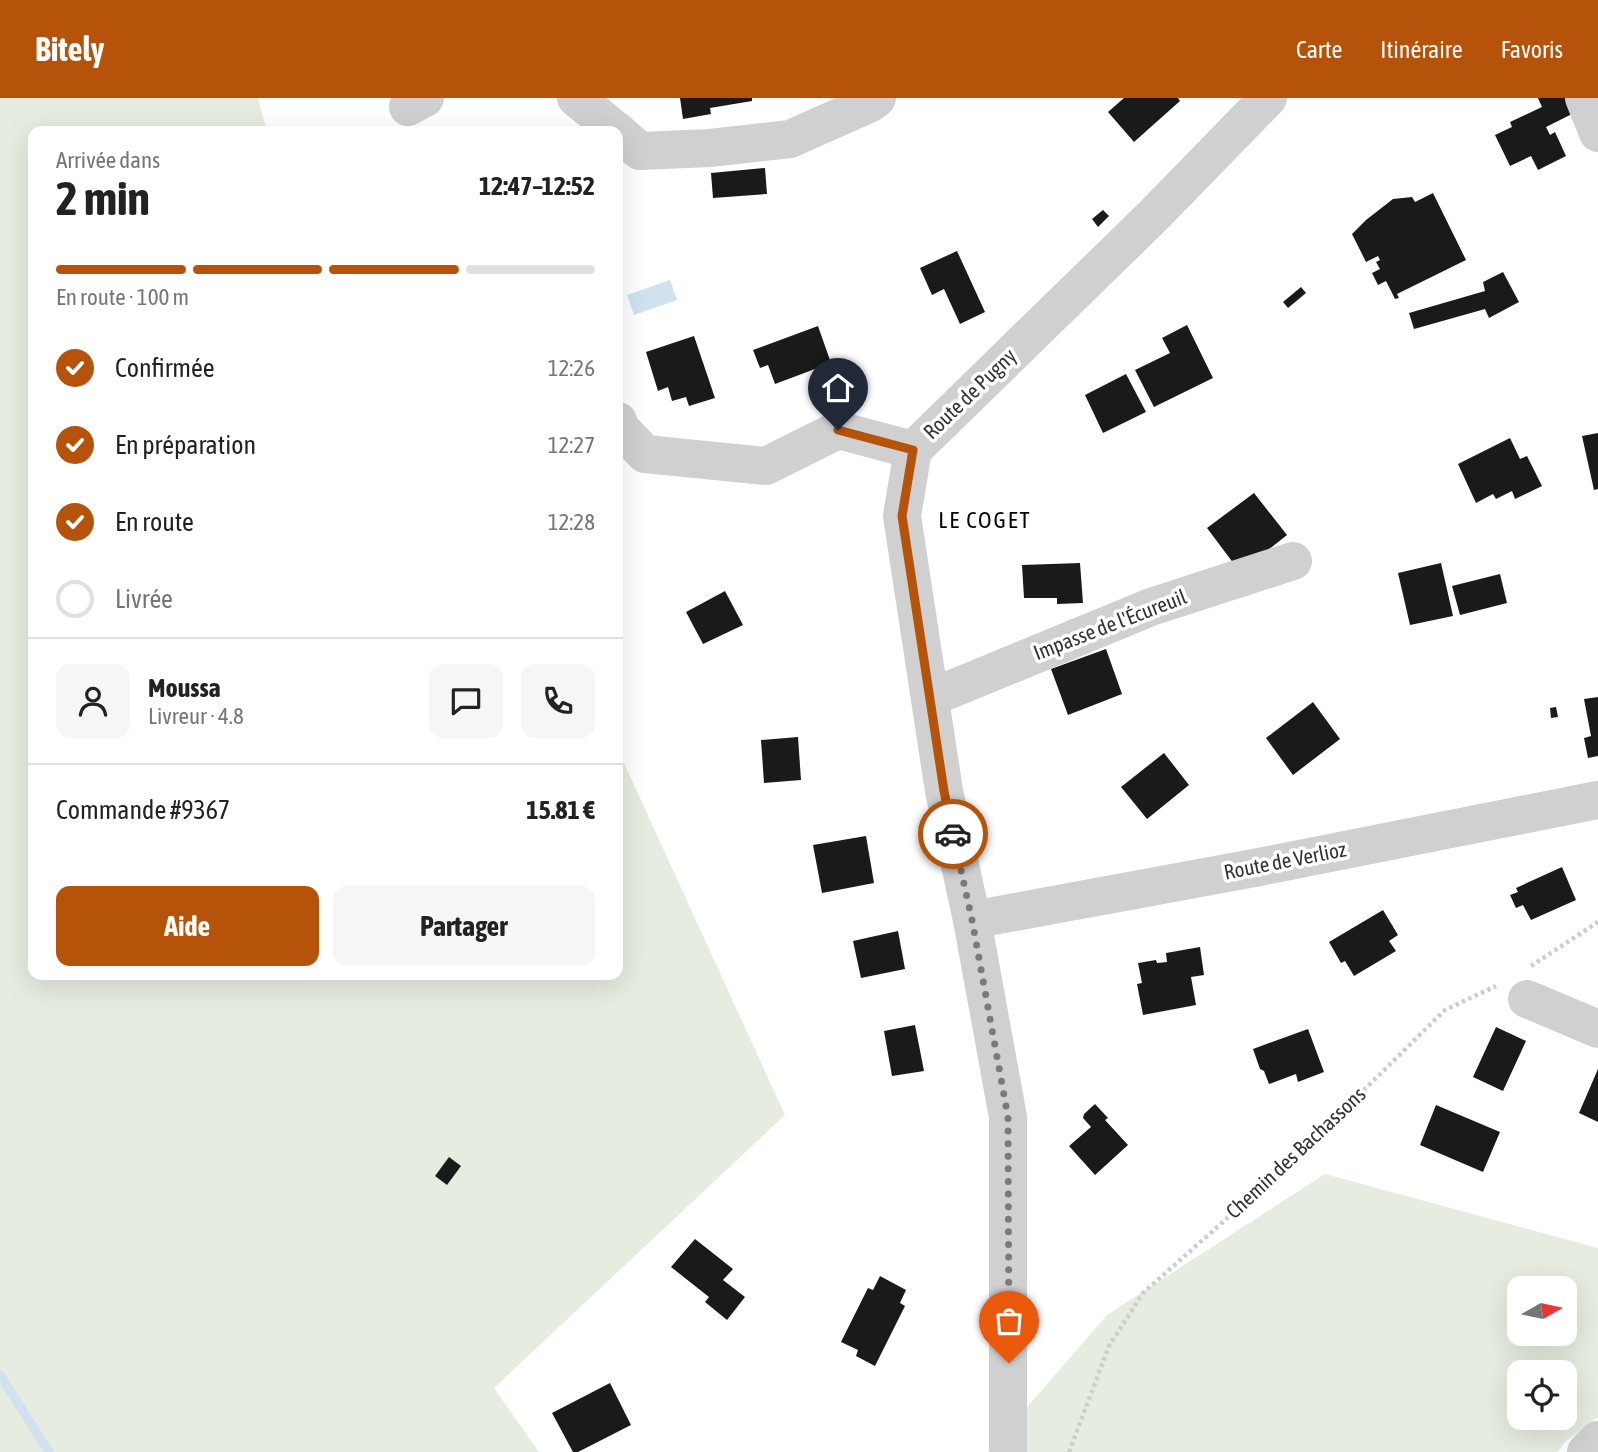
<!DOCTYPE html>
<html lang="fr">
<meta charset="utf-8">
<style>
body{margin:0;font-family:"Asap Condensed",sans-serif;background:#f6f6f6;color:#222;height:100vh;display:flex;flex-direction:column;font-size:26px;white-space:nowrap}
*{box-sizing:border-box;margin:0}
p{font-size:23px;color:#767676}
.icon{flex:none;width:38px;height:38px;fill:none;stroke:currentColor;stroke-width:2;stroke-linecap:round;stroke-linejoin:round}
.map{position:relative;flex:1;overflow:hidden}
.sheet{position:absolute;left:28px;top:28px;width:595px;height:854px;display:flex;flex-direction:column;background:#fff;border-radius:14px;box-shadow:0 7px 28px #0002}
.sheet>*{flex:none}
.needle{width:46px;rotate:81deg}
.controls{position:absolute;left:1507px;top:1178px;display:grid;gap:14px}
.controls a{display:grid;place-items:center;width:70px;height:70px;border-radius:14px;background:#fff;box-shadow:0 7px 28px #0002;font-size:35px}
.pin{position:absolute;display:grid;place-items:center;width:60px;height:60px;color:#fff;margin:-72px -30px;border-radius:50% 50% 50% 0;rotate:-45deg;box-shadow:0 0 7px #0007}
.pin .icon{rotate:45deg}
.courier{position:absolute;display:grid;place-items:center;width:70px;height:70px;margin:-35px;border:5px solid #b45309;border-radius:50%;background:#fff;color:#222;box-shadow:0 2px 9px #0007}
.headline em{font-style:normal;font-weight:700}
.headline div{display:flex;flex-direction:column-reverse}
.headline{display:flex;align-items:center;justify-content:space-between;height:119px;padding:0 28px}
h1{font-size:46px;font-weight:700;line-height:52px}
.bar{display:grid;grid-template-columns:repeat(4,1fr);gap:10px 7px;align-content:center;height:84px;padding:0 28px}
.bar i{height:9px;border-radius:5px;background:#e0e0e0}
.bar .current{background:#b45309}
.bar p{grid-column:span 4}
.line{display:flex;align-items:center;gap:18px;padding:0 28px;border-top:2px solid #e0e0e0}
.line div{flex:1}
.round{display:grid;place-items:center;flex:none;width:74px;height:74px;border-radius:14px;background:#f6f6f6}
ol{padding:0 28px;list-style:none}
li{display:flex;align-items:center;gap:21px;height:77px}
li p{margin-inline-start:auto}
li .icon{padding:7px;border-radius:50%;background:#b45309;color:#fff;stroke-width:4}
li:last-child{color:#767676}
li i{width:38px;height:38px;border:4px solid #e0e0e0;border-radius:50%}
.primary-button{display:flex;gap:14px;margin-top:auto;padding:14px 28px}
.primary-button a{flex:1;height:80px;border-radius:14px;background:#b45309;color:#fff;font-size:28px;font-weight:700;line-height:80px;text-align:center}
.primary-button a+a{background:#f6f6f6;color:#222}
header{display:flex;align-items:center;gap:42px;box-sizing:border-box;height:98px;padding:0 35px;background:#b45309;color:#fff}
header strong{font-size:33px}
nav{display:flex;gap:38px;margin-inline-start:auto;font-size:24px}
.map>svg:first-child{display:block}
.green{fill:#e6ecdf;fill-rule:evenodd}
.water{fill:#cfe2ee}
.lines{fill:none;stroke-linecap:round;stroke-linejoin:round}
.stream{stroke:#cfe2ee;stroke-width:9}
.building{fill:#1a1a1a}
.path{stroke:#cdcdcd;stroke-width:4.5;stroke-dasharray:3.5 3.5;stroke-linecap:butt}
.minor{stroke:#d0d0d0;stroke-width:38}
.done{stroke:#7a7a7a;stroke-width:7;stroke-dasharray:0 12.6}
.route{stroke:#b45309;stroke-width:9}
.labels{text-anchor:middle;stroke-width:7;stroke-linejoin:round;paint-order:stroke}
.street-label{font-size:21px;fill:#333;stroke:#fff}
.neighbourhood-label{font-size:23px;letter-spacing:2px;fill:#000;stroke:#fff}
</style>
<header>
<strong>Bitely</strong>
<nav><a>Carte</a><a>Itinéraire</a><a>Favoris</a></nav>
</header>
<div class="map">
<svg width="1598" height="1354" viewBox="0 0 1598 1354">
<rect width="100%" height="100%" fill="#fff"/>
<!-- green -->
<g class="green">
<polygon points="0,0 258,0 267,33 33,33 33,877 618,877 618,652 785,1017 494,1290 539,1354 0,1354"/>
<path d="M1325 1076 1598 1150V1319L1565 1344 1558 1354H988L1107 1217ZM1519 1190H1564V1236H1519ZM1519 1274H1564V1320H1519Z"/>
</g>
<!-- water -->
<polygon class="water" points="670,182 677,202 634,217 627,197"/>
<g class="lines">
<!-- stream -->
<polyline class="stream" points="0,1277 49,1354"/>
</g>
<!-- building -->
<g class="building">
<polygon points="680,0 752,0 752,3 710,10 711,16 683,21"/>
<polygon points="1124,0 1178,0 1180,3 1134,44 1108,14"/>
<polygon points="1538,0 1567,0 1574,15 1546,29 1550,37 1555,34 1566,58 1538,72 1531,58 1510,68 1495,37 1512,29 1510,24 1542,9"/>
<polygon points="765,70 767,96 713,100 711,75"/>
<polygon points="1433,95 1466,162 1397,196 1399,200 1395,201 1386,183 1378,187 1372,175 1380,171 1376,164 1380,162 1378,158 1366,164 1352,136 1366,122 1393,101 1412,99 1415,104"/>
<polygon points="1103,112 1109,118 1098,129 1092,121"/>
<polygon points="957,153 985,214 960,226 944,191 932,197 920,170"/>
<polygon points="1503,174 1519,204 1489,220 1485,211 1414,231 1409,215 1485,193 1483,184"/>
<polygon points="1301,189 1306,195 1288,210 1283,204"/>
<polygon points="1187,227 1213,280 1154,309 1135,272 1170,255 1162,240"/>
<polygon points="818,228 831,265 775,286 768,267 760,270 753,252"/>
<polygon points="694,238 715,300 689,308 686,299 672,303 668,289 658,293 646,254"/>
<polygon points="1126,276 1146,314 1103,335 1085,297"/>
<polygon points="1598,335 1598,391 1594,392 1582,338"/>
<polygon points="1510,340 1520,361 1527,358 1542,388 1515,401 1512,393 1496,401 1493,396 1476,405 1458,366"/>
<polygon points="1254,395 1287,437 1240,474 1207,430"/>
<polygon points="1080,465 1083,505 1057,506 1057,500 1024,500 1022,467"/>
<polygon points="1441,465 1453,518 1410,527 1398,475"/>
<polygon points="1500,476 1507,505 1460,517 1452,488"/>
<polygon points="725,493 743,527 703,546 686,514"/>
<polygon points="1106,551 1122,596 1068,617 1051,571"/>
<polygon points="1598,599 1598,658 1588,660 1584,640 1591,638 1584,601"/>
<polygon points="1313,604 1340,641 1293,677 1266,640"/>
<polygon points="1556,609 1558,619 1551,620 1550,610"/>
<polygon points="798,639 801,682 764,685 761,642"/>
<polygon points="1164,655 1189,687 1147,721 1121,689"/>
<polygon points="866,738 874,785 822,795 813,747"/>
<polygon points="1562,769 1576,802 1531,822 1523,807 1516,810 1510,797 1518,794 1516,790"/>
<polygon points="1383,812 1398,837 1389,843 1396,853 1354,878 1345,863 1341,865 1329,844"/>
<polygon points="898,833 905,871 861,880 853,843"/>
<polygon points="1200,849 1204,877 1191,879 1196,907 1143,917 1137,886 1142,885 1138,865 1156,862 1157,865 1167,864 1166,855"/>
<polygon points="915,927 924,973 892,978 884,933"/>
<polygon points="1496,929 1526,943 1503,993 1473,979"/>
<polygon points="1308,931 1324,974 1298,984 1296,976 1269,986 1264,973 1260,971 1253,951"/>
<polygon points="1598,971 1598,1024 1579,1015"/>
<polygon points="1095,1006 1108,1020 1105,1022 1128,1047 1095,1077 1069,1048 1091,1029 1083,1020 1084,1016"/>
<polygon points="1436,1007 1500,1034 1483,1074 1420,1047"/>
<polygon points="449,1059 461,1068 447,1087 435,1078"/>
<polygon points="695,1141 733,1171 723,1182 745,1199 727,1222 705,1204 709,1199 671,1169"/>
<polygon points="880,1178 906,1192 900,1205 905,1208 875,1268 856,1258 858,1252 841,1244 868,1190 873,1192"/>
<polygon points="610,1285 631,1327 578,1354 573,1354 552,1315"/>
</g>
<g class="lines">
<!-- path -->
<g class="path">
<polyline points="1531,868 1598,824"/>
<polyline points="1069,1354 1109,1248 1143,1195 1296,1059 1445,912 1496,888"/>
</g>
<!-- minor -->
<g class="minor">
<polyline points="576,0 617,33"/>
<polyline points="1584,0 1598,35"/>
<polyline points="408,9 425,0"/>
<polyline points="618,34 640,53 710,50 790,41 869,6 877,0"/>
<polyline points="618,323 621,331 645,356 766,368 838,332 913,352"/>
<polyline points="930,600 1151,509 1293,463"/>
<polyline points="972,822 1254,770 1598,702"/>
<polyline points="1527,901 1598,931"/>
<polyline points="1008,1354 1008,1019 972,822 944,693 902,418 913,352 1154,117 1268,0"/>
<polyline points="1586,1354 1598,1342"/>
</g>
</g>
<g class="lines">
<!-- done -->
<polyline class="done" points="953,736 972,822 1008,1019 1009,1265"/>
<!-- route -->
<polyline class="route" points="838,332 913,352 902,418 944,693 953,736"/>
</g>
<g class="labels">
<!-- street labels -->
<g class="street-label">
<text transform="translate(970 296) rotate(-44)" y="7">Route de Pugny</text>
<text transform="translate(1110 527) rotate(-21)" y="7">Impasse de l'Écureuil</text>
<text transform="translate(1285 763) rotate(-11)" y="7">Route de Verlioz</text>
<text transform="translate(1296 1055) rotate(-43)" y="7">Chemin des Bachassons</text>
</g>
<!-- neighbourhood labels -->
<g class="neighbourhood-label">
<text x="985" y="430">LE COGET</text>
</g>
</g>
</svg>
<div class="controls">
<a><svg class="needle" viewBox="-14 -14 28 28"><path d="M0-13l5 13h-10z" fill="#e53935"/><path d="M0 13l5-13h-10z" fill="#767676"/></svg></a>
<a><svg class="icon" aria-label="locate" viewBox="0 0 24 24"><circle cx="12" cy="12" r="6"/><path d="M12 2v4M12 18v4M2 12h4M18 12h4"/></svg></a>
</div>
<div class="pin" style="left:1009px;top:1265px;background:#ea580c"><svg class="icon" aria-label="bag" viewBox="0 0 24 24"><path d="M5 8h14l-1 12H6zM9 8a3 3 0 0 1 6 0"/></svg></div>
<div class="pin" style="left:838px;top:332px;background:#1f2937"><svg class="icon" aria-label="home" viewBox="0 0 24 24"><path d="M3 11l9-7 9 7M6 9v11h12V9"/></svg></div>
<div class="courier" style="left:953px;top:736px"><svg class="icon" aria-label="car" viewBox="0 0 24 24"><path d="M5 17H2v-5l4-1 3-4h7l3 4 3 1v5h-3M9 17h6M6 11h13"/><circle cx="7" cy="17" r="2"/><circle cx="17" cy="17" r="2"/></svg></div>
<section class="sheet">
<div class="headline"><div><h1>2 min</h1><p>Arrivée dans</p></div><em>12:47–12:52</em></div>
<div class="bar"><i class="current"></i><i class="current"></i><i class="current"></i><i></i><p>En route · 100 m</p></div>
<ol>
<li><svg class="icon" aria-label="check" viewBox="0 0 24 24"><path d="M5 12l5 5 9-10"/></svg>Confirmée<p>12:26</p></li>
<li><svg class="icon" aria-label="check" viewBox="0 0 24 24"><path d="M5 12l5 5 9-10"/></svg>En préparation<p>12:27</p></li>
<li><svg class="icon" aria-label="check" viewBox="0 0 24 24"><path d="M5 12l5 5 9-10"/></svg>En route<p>12:28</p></li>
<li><i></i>Livrée</li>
</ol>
<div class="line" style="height:126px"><a class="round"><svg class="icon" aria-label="person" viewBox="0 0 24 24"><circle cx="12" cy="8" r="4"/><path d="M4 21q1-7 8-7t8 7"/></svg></a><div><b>Moussa</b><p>Livreur · 4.8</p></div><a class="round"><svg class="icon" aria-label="chat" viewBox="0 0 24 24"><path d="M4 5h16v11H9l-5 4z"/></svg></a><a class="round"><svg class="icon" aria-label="phone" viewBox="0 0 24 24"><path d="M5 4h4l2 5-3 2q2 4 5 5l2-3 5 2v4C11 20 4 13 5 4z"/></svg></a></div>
<div class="line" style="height:91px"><div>Commande #9367</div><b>15.81 €</b></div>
<div class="primary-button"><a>Aide</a><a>Partager</a></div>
</section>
</div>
